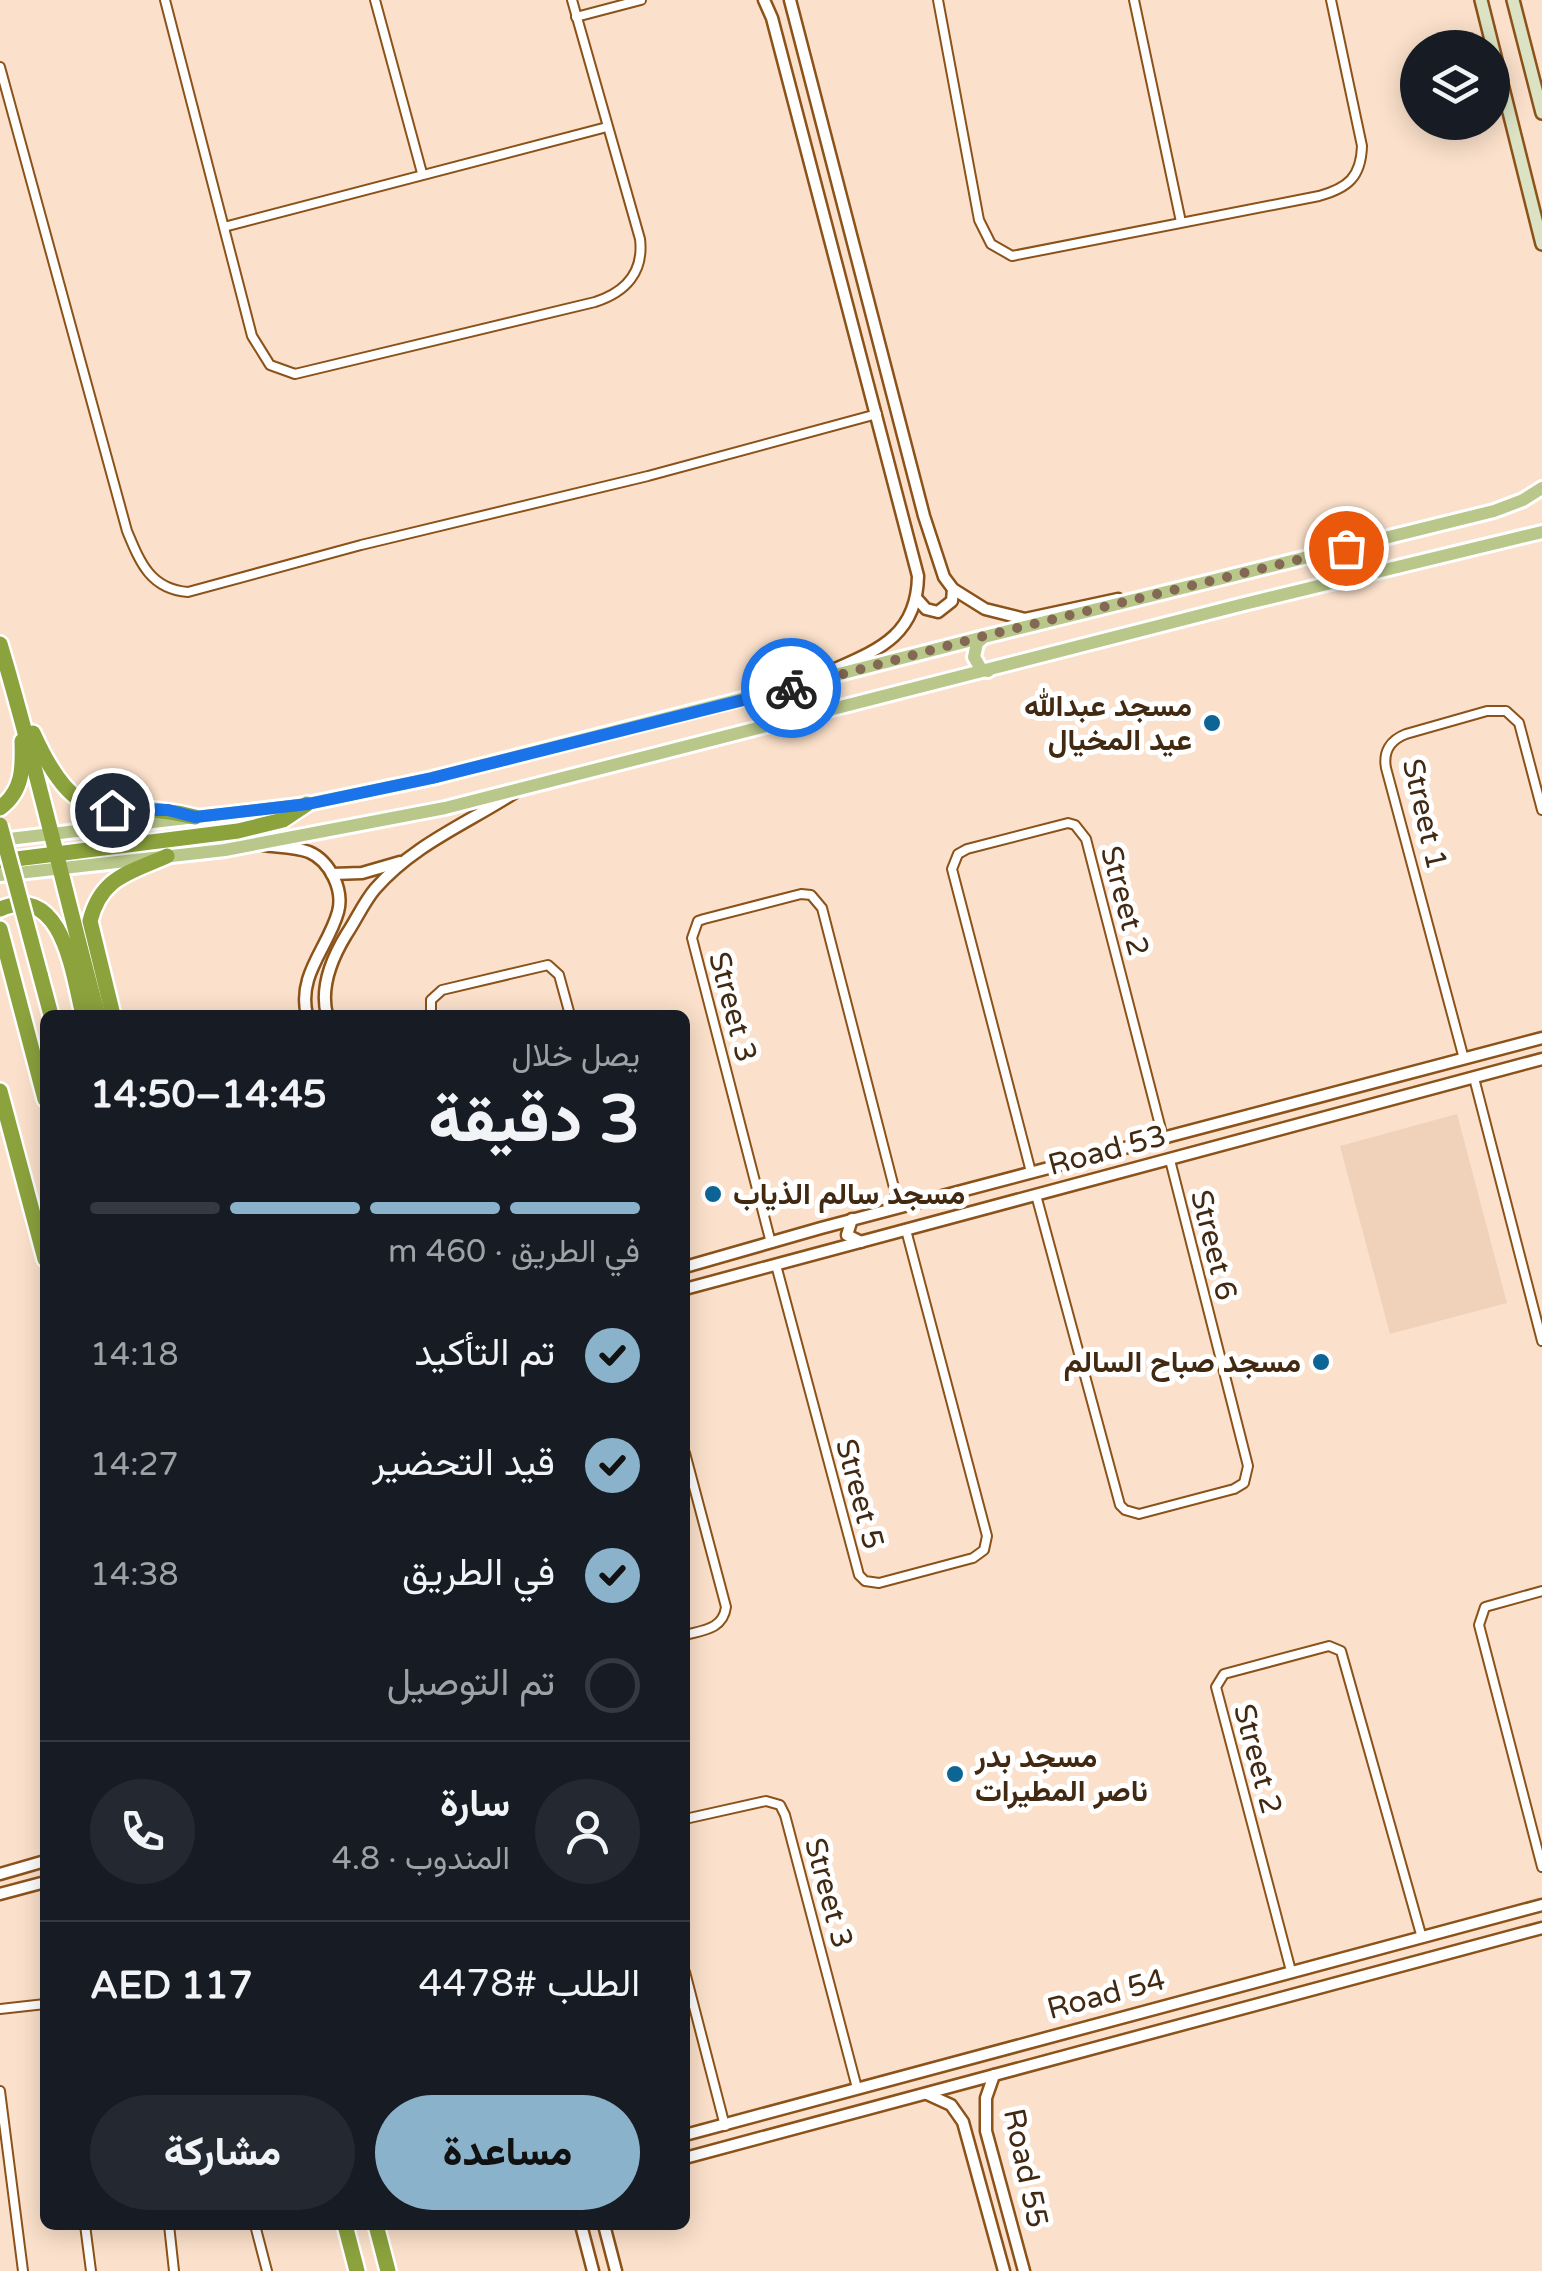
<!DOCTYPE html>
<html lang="ar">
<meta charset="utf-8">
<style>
body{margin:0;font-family:"Varela Round",Vazirmatn,sans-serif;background:#242831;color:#f1f3f6;direction:rtl;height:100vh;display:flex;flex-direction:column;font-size:38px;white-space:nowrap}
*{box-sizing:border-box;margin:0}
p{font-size:32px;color:#9ea1a6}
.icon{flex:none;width:55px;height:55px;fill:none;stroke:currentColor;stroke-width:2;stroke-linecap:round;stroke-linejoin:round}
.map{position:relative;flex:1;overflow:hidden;direction:ltr}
.panel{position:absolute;left:40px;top:1010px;width:650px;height:1220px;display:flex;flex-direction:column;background:#171b24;border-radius:15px;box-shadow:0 5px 25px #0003;direction:rtl}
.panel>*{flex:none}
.fabs{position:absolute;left:1400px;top:30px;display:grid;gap:20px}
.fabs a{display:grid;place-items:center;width:110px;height:110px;border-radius:50%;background:#171b24;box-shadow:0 5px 25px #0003;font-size:50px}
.pin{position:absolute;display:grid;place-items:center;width:85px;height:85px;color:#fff;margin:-42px;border:5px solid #fff;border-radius:50%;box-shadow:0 2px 10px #0007}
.courier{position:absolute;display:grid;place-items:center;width:100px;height:100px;margin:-50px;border:8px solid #1a73e8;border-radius:50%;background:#fff;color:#222;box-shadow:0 2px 12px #0007}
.overview em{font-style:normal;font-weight:800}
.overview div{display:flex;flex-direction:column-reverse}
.overview{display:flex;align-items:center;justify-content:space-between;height:170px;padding:0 50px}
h1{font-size:65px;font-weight:800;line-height:75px}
.bar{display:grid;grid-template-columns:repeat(4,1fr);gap:15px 10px;align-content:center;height:120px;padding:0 50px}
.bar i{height:12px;border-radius:8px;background:#363941}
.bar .selected{background:#8ab3cb}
.bar p{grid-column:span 4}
.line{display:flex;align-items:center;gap:25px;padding:0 50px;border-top:2px solid #363941}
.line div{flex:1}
.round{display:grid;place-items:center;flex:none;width:105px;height:105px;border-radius:52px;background:#242831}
ol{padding:0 50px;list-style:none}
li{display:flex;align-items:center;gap:30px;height:110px}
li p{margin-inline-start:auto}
li .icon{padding:10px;border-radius:50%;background:#8ab3cb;color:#111;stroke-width:4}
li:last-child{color:#9ea1a6}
li i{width:55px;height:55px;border:5px solid #363941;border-radius:50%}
.button{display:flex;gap:20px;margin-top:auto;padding:20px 50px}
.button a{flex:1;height:115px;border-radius:60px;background:#8ab3cb;color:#111;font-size:40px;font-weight:800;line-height:115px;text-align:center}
.button a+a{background:#242831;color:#f1f3f6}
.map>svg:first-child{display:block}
.built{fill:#f0d2bb}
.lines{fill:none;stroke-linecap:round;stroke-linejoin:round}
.minor-casing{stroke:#8b5219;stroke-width:12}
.tertiary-casing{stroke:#8b5219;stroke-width:15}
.secondary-casing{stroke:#8b5219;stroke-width:16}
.primary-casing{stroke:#fff;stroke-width:18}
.motorway-casing{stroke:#fff;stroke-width:20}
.minor{stroke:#fff;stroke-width:8}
.tertiary{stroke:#fff;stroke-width:10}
.secondary{stroke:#dce3c5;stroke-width:11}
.primary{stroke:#b9c78b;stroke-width:12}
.motorway{stroke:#8ba23d;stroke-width:15}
.motorway-bridge-casing{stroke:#fff;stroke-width:20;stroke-linecap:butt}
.motorway-bridge{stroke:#8ba23d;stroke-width:15}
.done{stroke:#836953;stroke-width:10;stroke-dasharray:0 18}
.route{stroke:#1a73e8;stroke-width:12}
.poi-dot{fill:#0d6596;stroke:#fff;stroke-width:4}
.labels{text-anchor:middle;stroke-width:10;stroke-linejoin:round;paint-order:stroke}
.poi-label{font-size:30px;font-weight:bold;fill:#422912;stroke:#fff;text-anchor:end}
.street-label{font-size:30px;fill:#422912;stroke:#fff}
</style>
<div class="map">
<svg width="1542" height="2271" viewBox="0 0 1542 2271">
<rect width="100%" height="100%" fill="#fbe1cb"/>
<!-- built -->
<polygon class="built" points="1457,1114 1507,1303 1390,1334 1340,1146"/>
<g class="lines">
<!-- minor casing -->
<g class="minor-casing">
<g id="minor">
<path d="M165 0 252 336 270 365 295 374 595 302C626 292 644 272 640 239L572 0"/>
<polyline points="375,0 422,173"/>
<path d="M938 0 979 220 991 244 1012 256 1319 196C1348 188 1361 177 1362 146L1331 0"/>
<polyline points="1134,0 1181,222"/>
<polyline points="576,17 641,0"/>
<path d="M0 67 127 531C140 562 150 589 188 592L361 545 648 476 877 414"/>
<polyline points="224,227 607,127"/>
<polyline points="431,1015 431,1000 442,990 548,965 559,975 570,1015"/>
<path d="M1464 1059 1386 768C1383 752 1390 740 1406 734L1487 711H1506L1519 723 1542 810"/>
<polyline points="1474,1078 1542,1341"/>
<polyline points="1031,1172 952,869 958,854 967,849 1068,823 1075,825 1086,839 1163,1137"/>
<polyline points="1036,1195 1120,1505 1125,1510 1139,1514 1234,1489 1244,1483 1248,1466 1170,1160"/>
<polyline points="771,1243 692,938 698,921 704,919 801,894 811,895 822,908 899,1207"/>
<polyline points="776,1265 859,1575 865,1581 879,1583 973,1558 984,1550 987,1536 906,1230"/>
<path d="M685 1453 726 1607C723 1629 704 1630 685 1635"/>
<polyline points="1542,1591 1485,1607 1479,1625 1542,1867"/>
<polyline points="685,1819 766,1801 780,1805 785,1815 857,2088"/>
<polyline points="1291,1971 1216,1687 1224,1674 1329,1646 1341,1651 1422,1938"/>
<polyline points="685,1972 725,2126"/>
<polyline points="0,2009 45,2004"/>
<polyline points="0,2091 23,2271"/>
<polyline points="85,2225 91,2271"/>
<polyline points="169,2225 174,2271"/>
<polyline points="255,2225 267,2271"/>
</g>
</g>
<!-- tertiary casing -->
<g class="tertiary-casing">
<g id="tertiary">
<path d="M764 0 772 18 918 576C917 638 875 651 826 673"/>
<polyline points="790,0 924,516 944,577 953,589 985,609 1025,619 1118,599"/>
<polyline points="918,600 926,609 938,612 952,601 953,589"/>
<path d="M263 845C277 847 296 847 309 852 330 861 344 890 338 912 328 948 297 975 307 1015"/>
<polyline points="332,874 362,873 400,862"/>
<path d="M327 1015C320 988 332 958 346 935 356 920 364 902 375 889 413 845 466 824 514 793"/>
<polyline points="852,1219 847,1235 861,1242"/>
<polyline points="685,1267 821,1228 1542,1038"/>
<polyline points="685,1289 1542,1059"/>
<polyline points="0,1874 45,1861"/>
<polyline points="0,1894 45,1882"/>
<polyline points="994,2075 986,2098 986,2131 1024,2271"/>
<polyline points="927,2094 951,2105 963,2122 1004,2271"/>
<polyline points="685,2135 1542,1905"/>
<polyline points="685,2158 1542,1928"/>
<polyline points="581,2225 593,2271"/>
<polyline points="604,2225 616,2271"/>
</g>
</g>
<!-- secondary casing -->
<g class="secondary-casing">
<g id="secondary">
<polyline points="1481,0 1542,244"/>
<polyline points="1513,0 1542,113"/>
</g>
</g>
<!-- primary casing -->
<g class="primary-casing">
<g id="primary">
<polyline points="984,637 977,643 974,657 981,669 988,671"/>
<polyline points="0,840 307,804 432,778 984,637 1494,511 1523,500 1542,488"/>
<polyline points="0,875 225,850 445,808 1244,604 1542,532"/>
</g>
</g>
<!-- motorway casing -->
<g class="motorway-casing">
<g id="motorway">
<path d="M0 644C37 767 64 891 98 1015"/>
<path d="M33 733C82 841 105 794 195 817"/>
<path d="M0 808C23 791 23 768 22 741"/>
<polyline points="0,861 238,831 283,820 307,804"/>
<path d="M0 909C63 882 73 975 83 1015"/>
<polyline points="0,929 45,1099"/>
<polyline points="40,974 51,1015"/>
<path d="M113 1015 90 921C101 877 129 873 167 856"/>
<polyline points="0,1091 45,1259"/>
<polyline points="345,2225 357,2271"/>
<polyline points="376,2225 388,2271"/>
</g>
</g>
<!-- minor -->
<use href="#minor" class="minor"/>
<!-- tertiary -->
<use href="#tertiary" class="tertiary"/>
<!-- secondary -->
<use href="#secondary" class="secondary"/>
<!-- primary -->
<use href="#primary" class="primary"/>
<!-- motorway -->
<use href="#motorway" class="motorway"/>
<!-- motorway-bridge casing -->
<g class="motorway-bridge-casing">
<polyline id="motorway-bridge" points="0,825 40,974"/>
</g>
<!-- motorway-bridge -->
<use href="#motorway-bridge" class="motorway-bridge"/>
</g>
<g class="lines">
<!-- done -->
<polyline class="done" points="791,688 984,636 1346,548"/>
<!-- route -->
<polyline class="route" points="112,810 168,810 195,817 308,804 432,778 791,688"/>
</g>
<!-- markers -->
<g class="poi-dot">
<circle cx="1212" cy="723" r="10"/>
<circle cx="713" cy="1194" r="10"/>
<circle cx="1321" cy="1362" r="10"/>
<circle cx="955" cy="1774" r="10"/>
</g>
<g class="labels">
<!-- poi labels -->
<g class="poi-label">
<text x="1192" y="716">مسجد عبدالله<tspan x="1192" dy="34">عيد المخيال</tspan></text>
<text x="733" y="1204" text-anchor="start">مسجد سالم الذياب</text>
<text x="1301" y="1372">مسجد صباح السالم</text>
<text x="975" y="1767" text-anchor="start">مسجد بدر<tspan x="975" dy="34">ناصر المطيرات</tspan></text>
</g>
<!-- street labels -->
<g class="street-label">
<text transform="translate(1425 814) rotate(77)" y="10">Street 1</text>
<text transform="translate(1125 901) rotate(75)" y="10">Street 2</text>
<text transform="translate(733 1007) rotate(75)" y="10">Street 3</text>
<text transform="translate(1107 1150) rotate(-15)" y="10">Road 53</text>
<text transform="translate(1214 1245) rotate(76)" y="10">Street 6</text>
<text transform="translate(860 1494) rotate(75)" y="10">Street 5</text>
<text transform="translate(1258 1759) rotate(75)" y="10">Street 2</text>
<text transform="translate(829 1893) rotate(75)" y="10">Street 3</text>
<text transform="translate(1106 1994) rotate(-15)" y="10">Road 54</text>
<text transform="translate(1026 2168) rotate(78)" y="10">Road 55</text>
</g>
</g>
</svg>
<div class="fabs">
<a><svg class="icon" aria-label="layers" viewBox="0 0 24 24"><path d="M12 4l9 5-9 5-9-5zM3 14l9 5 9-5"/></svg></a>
</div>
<div class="pin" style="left:1346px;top:548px;background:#ea580c"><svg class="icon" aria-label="bag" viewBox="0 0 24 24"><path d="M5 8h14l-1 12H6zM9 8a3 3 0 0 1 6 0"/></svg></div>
<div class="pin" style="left:112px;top:810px;background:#1f2937"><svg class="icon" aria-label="home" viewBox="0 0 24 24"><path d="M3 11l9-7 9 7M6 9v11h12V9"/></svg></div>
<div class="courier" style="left:791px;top:688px"><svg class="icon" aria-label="bike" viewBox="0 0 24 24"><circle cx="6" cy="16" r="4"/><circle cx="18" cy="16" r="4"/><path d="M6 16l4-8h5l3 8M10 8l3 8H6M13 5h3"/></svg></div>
<section class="panel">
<div class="overview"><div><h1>3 دقيقة</h1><p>يصل خلال</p></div><em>14:45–14:50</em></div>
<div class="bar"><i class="selected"></i><i class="selected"></i><i class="selected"></i><i></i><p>في الطريق · 460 m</p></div>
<ol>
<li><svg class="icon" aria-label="check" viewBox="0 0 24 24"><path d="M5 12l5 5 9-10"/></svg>تم التأكيد<p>14:18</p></li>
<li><svg class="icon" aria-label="check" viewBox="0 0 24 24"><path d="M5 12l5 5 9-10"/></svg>قيد التحضير<p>14:27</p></li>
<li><svg class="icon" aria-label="check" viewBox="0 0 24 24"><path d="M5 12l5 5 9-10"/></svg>في الطريق<p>14:38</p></li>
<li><i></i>تم التوصيل</li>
</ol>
<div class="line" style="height:180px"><a class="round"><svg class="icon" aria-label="person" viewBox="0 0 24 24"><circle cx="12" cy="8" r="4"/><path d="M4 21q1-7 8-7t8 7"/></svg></a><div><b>سارة</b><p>المندوب · 4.8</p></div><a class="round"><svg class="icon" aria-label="phone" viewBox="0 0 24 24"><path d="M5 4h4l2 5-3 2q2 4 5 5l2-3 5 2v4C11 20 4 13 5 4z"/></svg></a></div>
<div class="line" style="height:130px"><div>الطلب #4478</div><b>AED 117</b></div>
<div class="button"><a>مساعدة</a><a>مشاركة</a></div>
</section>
</div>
